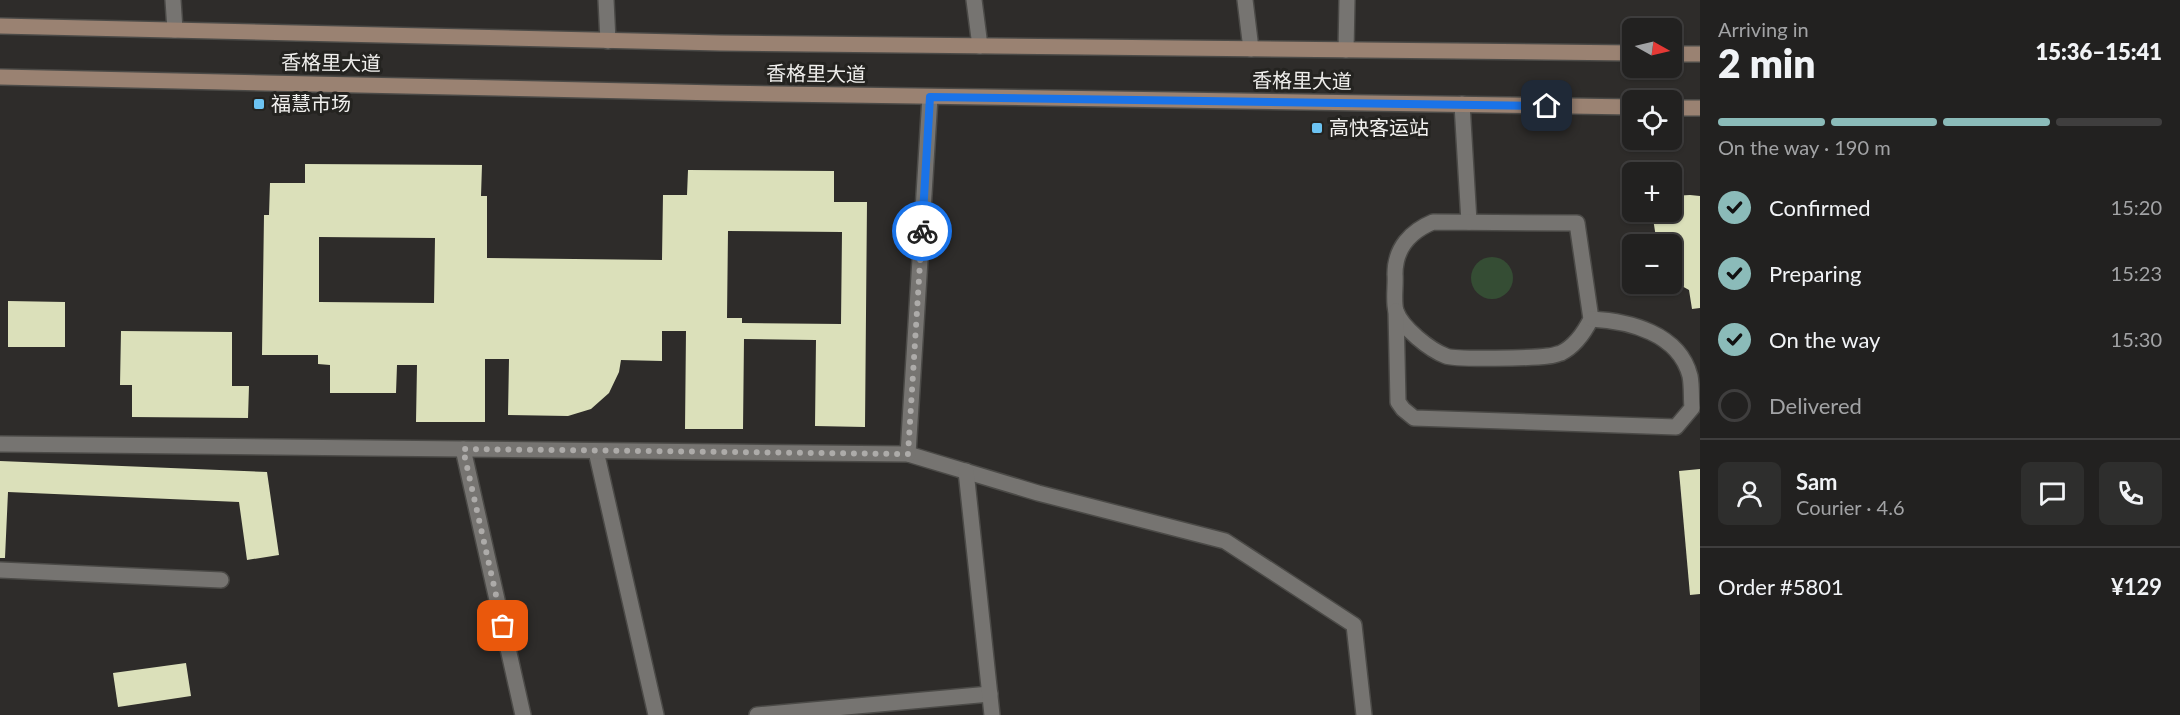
<!DOCTYPE html>
<meta charset="utf-8">
<style>
body{margin:0;font-family:Lato,"Noto Sans SC",sans-serif;background:#2e2e2d;color:#f1f3f6;height:100vh;display:flex;flex-direction:column;font-size:22px;white-space:nowrap}
*{box-sizing:border-box;margin:0}
p{font-size:20px;color:#a2a3a5}
.icon{flex:none;width:33px;height:33px;fill:none;stroke:currentColor;stroke-width:2;stroke-linecap:round;stroke-linejoin:round}
.map{position:relative;flex:1;overflow:hidden}
.sheet{display:flex;flex-direction:column;background:#222120;width:480px}
.sheet>*{flex:none}
.needle{width:39px;rotate:98deg}
.buttons{position:absolute;left:1622px;top:18px;display:grid;gap:12px}
.buttons a{display:grid;place-items:center;width:60px;height:60px;border-radius:9px;background:#222120;box-shadow:0 2px 4px #0004,0 0 0 2px #3f3e3e;font-size:30px}
.pin{position:absolute;display:grid;place-items:center;width:51px;height:51px;color:#fff;margin:-26px;border-radius:12px;box-shadow:0 3px 9px #0006}
.courier{position:absolute;display:grid;place-items:center;width:60px;height:60px;margin:-30px;border:4px solid #1a73e8;border-radius:50%;background:#fff;color:#222;box-shadow:0 2px 8px #0007}
.head em{font-style:normal;font-weight:800}
.head div{display:flex;flex-direction:column-reverse}
.head{display:flex;align-items:center;justify-content:space-between;height:102px;padding:0 18px}
h1{font-size:39px;font-weight:800;line-height:45px}
.bar{display:grid;grid-template-columns:repeat(4,1fr);gap:9px 6px;align-content:center;height:72px;padding:0 18px}
.bar i{height:8px;border-radius:4px;background:#3f3e3e}
.bar .current{background:#8bbbb9}
.bar p{grid-column:span 4}
.line{display:flex;align-items:center;gap:15px;padding:0 18px;border-top:2px solid #3f3e3e}
.line div{flex:1}
.round{display:grid;place-items:center;flex:none;width:63px;height:63px;border-radius:9px;background:#2e2e2d}
ol{padding:0 18px;list-style:none}
li{display:flex;align-items:center;gap:18px;height:66px}
li p{margin-inline-start:auto}
li .icon{padding:6px;border-radius:50%;background:#8bbbb9;color:#111;stroke-width:4}
li:last-child{color:#a2a3a5}
li i{width:33px;height:33px;border:3px solid #3f3e3e;border-radius:50%}
main{display:flex;flex:1;min-height:0}
.map>svg:first-child{display:block}
.water{fill:#354d34}
.building{fill:#dbe0ba;fill-rule:evenodd}
.lines{fill:none;stroke-linecap:round;stroke-linejoin:round}
.service-casing{stroke:#4b4a47;stroke-width:18}
.minor-casing{stroke:#4b4a47;stroke-width:18}
.secondary-casing{stroke:#4b4a47;stroke-width:18}
.service{stroke:#767471;stroke-width:15}
.minor{stroke:#767471;stroke-width:15}
.secondary{stroke:#9a8272;stroke-width:15}
.done{stroke:#adaba9;stroke-width:6;stroke-dasharray:0 10.8}
.route{stroke:#1a73e8;stroke-width:8}
.poi-dot{fill:#6cc3f2;stroke:#242320;stroke-width:2}
.labels{text-anchor:middle;stroke-width:6;stroke-linejoin:round;paint-order:stroke}
.street-label{font-size:20px;fill:#f1f0ee;stroke:#242320}
.poi-label{font-size:20px;fill:#f1f0ee;stroke:#242320;text-anchor:start}
</style>
<main>
<div class="map">
<svg width="1700" height="715" viewBox="0 0 1700 715">
<rect width="100%" height="100%" fill="#2e2c2a"/>
<!-- water -->
<circle class="water" cx="1492" cy="278" r="21"/>
<!-- building -->
<g class="building">
<path d="M305 164 482 165 481 196H487V258L662 260 663 195H687L688 170 834 171V202H867L865 427 815 426 816 340 744 339 743 429H685L686 331H662V361L621 360 619 372 609 393 591 409 568 416 508 415 509 359H485V422H416L417 365H397L396 393H330V365L318 364V355H262L264 215H269L270 183H305ZM728 231 842 232 841 324 742 323V318H727ZM319 237 435 238 434 303 319 302Z"/>
<polygon points="1690,195 1700,196 1700,308 1692,309 1689,290 1671,280 1671,244 1657,244 1652,212 1671,212 1671,196"/>
<polygon points="8,301 65,302 65,347 8,347"/>
<polygon points="121,331 232,332 232,386 249,386 248,418 132,417 132,385 120,385"/>
<polygon points="0,461 267,472 279,555 247,560 239,502 8,492 5,558 0,558"/>
<polygon points="1700,469 1700,594 1690,595 1679,471"/>
<polygon points="186,663 191,696 118,707 113,673"/>
</g>
<g class="lines">
<!-- service casing -->
<g class="service-casing">
<g id="service">
<polyline points="606,0 608,41"/>
<polyline points="1245,0 1251,49"/>
<polyline points="1346,50 1347,0"/>
<polyline points="1462,104 1469,222"/>
<path d="M1433 222 1577 223 1591 319C1584 333 1575 346 1561 353 1557 354 1552 356 1548 356 1533 358 1456 360 1446 356 1430 350 1402 328 1396 311 1393 301 1396 285 1395 274 1395 248 1411 231 1433 222Z"/>
<path d="M1396 311 1398 402 1403 409 1414 418 1676 427 1692 408C1691 398 1692 386 1690 376 1679 333 1629 321 1591 319"/>
<polyline points="463,449 523,715"/>
<polyline points="596,451 656,715"/>
<polyline points="0,570 221,580"/>
<polyline points="757,715 990,694"/>
</g>
</g>
<!-- minor casing -->
<g class="minor-casing">
<g id="minor">
<polyline points="173,0 175,30"/>
<polyline points="974,0 980,46"/>
<polyline points="0,444 908,454 1038,493 1225,541 1354,625 1364,715"/>
<polyline points="908,454 930,97"/>
<polyline points="966,471 992,715"/>
</g>
</g>
<!-- secondary casing -->
<g class="secondary-casing">
<g id="secondary">
<polyline points="0,26 720,43 1632,53"/>
<polyline points="1671,54 1700,54"/>
<polyline points="0,77 719,93 1632,107"/>
<polyline points="1671,108 1700,108"/>
</g>
</g>
<!-- service -->
<use href="#service" class="service"/>
<!-- minor -->
<use href="#minor" class="minor"/>
<!-- secondary -->
<use href="#secondary" class="secondary"/>
</g>
<g class="lines">
<!-- done -->
<polyline class="done" points="503,626 463,449 908,454 922,231"/>
<!-- route -->
<polyline class="route" points="922,231 930,97 1547,106"/>
</g>
<!-- markers -->
<g class="poi-dot">
<rect x="253" y="98" width="12" height="12" rx="3"/>
<rect x="1311" y="122" width="12" height="12" rx="3"/>
</g>
<g class="labels">
<!-- street labels -->
<g class="street-label">
<text transform="translate(331 63) rotate(1)" y="7">香格里大道</text>
<text transform="translate(816 74) rotate(1)" y="7">香格里大道</text>
<text transform="translate(1302 81) rotate(1)" y="7">香格里大道</text>
</g>
<!-- poi labels -->
<g class="poi-label">
<text x="271" y="111">福慧市场</text>
<text x="1329" y="135">高快客运站</text>
</g>
</g>
</svg>
<div class="buttons">
<a><svg class="needle" viewBox="-14 -14 28 28"><path d="M0-13l5 13h-10z" fill="#e53935"/><path d="M0 13l5-13h-10z" fill="#a2a3a5"/></svg></a>
<a><svg class="icon" aria-label="locate" viewBox="0 0 24 24"><circle cx="12" cy="12" r="6"/><path d="M12 2v4M12 18v4M2 12h4M18 12h4"/></svg></a>
<a>+</a>
<a>−</a>
</div>
<div class="pin" style="left:503px;top:626px;background:#ea580c"><svg class="icon" aria-label="bag" viewBox="0 0 24 24"><path d="M5 8h14l-1 12H6zM9 8a3 3 0 0 1 6 0"/></svg></div>
<div class="pin" style="left:1547px;top:106px;background:#1f2937"><svg class="icon" aria-label="home" viewBox="0 0 24 24"><path d="M3 11l9-7 9 7M6 9v11h12V9"/></svg></div>
<div class="courier" style="left:922px;top:231px"><svg class="icon" aria-label="bike" viewBox="0 0 24 24"><circle cx="6" cy="16" r="4"/><circle cx="18" cy="16" r="4"/><path d="M6 16l4-8h5l3 8M10 8l3 8H6M13 5h3"/></svg></div>
</div>
<section class="sheet">
<div class="head"><div><h1>2 min</h1><p>Arriving in</p></div><em>15:36–15:41</em></div>
<div class="bar"><i class="current"></i><i class="current"></i><i class="current"></i><i></i><p>On the way · 190 m</p></div>
<ol>
<li><svg class="icon" aria-label="check" viewBox="0 0 24 24"><path d="M5 12l5 5 9-10"/></svg>Confirmed<p>15:20</p></li>
<li><svg class="icon" aria-label="check" viewBox="0 0 24 24"><path d="M5 12l5 5 9-10"/></svg>Preparing<p>15:23</p></li>
<li><svg class="icon" aria-label="check" viewBox="0 0 24 24"><path d="M5 12l5 5 9-10"/></svg>On the way<p>15:30</p></li>
<li><i></i>Delivered</li>
</ol>
<div class="line" style="height:108px"><a class="round"><svg class="icon" aria-label="person" viewBox="0 0 24 24"><circle cx="12" cy="8" r="4"/><path d="M4 21q1-7 8-7t8 7"/></svg></a><div><b>Sam</b><p>Courier · 4.6</p></div><a class="round"><svg class="icon" aria-label="chat" viewBox="0 0 24 24"><path d="M4 5h16v11H9l-5 4z"/></svg></a><a class="round"><svg class="icon" aria-label="phone" viewBox="0 0 24 24"><path d="M5 4h4l2 5-3 2q2 4 5 5l2-3 5 2v4C11 20 4 13 5 4z"/></svg></a></div>
<div class="line" style="height:78px"><div>Order #5801</div><b>¥129</b></div>
</section>
</main>
